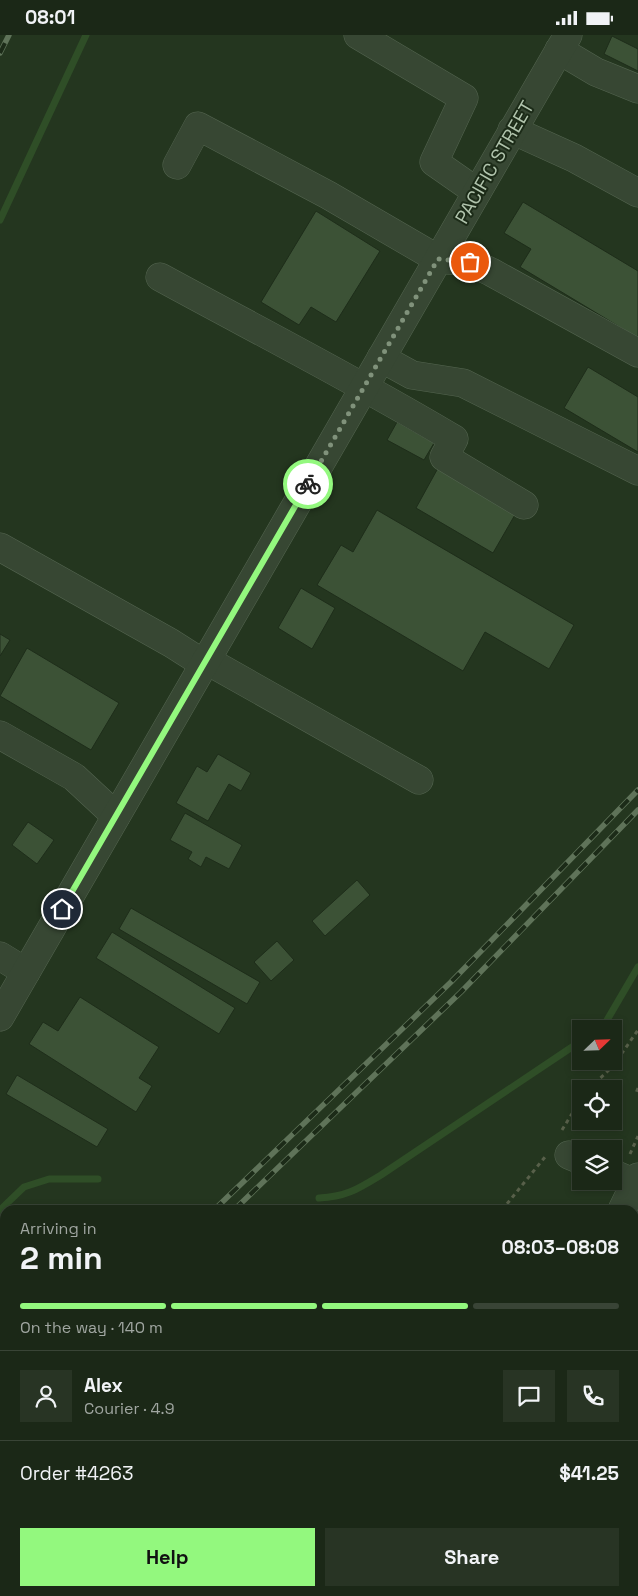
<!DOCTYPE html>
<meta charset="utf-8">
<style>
body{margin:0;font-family:"Space Grotesk",sans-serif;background:#283424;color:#f1f3f6;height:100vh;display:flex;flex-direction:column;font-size:19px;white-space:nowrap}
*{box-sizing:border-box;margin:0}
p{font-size:16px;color:#a0a6a1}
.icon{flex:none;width:28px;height:28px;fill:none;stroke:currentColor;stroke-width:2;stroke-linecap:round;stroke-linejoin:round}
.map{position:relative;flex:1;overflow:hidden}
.panel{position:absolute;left:0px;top:1170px;width:639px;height:391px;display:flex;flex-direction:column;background:#1b2817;border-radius:15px 15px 0 0;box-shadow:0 2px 8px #0003,0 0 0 1px #394436}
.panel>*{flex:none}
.needle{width:32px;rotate:67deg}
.tools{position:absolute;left:572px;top:985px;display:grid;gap:10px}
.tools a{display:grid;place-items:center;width:50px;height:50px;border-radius:0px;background:#1b2817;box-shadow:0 2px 8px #0003,0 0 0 1px #394436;font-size:25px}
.pin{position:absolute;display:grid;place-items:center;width:42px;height:42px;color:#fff;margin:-21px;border:2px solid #fff;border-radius:50%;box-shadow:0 1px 5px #0007}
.courier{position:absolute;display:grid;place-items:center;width:50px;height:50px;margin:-25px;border:4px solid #93f87e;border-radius:50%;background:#fff;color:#222;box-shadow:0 1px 6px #0007}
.summary em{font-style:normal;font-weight:600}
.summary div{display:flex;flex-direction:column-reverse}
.summary{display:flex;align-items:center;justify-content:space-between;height:85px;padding:0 20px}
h1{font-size:32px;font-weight:600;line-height:38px}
.bar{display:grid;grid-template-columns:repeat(4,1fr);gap:8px 5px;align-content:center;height:60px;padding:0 20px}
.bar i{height:6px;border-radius:4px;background:#394436}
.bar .on{background:#93f87e}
.bar p{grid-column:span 4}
.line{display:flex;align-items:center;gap:12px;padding:0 20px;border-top:1px solid #394436}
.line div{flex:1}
.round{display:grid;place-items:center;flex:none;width:52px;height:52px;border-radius:0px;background:#283424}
.button{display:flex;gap:10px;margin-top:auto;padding:10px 20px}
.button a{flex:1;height:58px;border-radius:0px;background:#93f87e;color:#111;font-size:20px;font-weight:600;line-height:58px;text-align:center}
.button a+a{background:#283424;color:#f1f3f6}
.status{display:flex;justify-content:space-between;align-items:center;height:35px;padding:0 25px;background:#1b2817;direction:ltr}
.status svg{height:14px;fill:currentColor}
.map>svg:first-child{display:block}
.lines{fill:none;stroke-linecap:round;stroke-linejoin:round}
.stream{stroke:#2f4e27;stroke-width:7}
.building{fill:#3c5236;stroke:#1e2d1a}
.minor-casing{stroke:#546550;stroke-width:29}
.path{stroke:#58604a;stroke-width:3;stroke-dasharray:4 4;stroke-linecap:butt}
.minor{stroke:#374733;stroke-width:28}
.rail-casing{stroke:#5f7359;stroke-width:5.5}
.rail{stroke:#1c2b18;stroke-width:4;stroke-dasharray:11;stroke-linecap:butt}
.done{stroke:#80927b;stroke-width:5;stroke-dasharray:0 9}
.route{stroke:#93f87e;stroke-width:6}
.labels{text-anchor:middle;stroke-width:4;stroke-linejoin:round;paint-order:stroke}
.street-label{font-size:19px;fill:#b1c4ad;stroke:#1c2b18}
</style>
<div class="status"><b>08:01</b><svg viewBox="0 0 49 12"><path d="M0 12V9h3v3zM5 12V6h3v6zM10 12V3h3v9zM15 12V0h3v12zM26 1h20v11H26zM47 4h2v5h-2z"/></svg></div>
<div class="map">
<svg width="638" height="1561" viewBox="0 0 638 1561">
<rect width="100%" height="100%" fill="#24361f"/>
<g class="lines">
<!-- stream -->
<g class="stream">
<polyline points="0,185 86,0"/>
<polyline points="600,994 603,992 638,932"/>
<path d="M319 1163C346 1162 358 1154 381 1140L581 1006"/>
<polyline points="0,1175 24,1152 49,1144 98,1144"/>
</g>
</g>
<!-- building -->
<g class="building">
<polygon points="612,1 638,14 638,36 604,19"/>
<polygon points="523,167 638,236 638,303 520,232 531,214 504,198"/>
<polygon points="316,176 380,216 336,287 311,272 299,290 261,267"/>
<polygon points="588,332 638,362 638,417 564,373"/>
<polygon points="397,387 434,408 424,425 387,405"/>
<polygon points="438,433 516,478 493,518 416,473"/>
<polygon points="377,475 574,590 549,634 485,597 463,636 317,550 341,510 353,517"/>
<polygon points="301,553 335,573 312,614 278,593"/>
<polygon points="0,599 10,605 0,621"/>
<polygon points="27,613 119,668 91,715 0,661"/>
<polygon points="218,719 251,738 241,756 229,749 208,786 176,768 197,731 207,737"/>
<polygon points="185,778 242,810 229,834 206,822 201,832 188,824 192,817 170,805"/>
<polygon points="28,787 54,805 37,829 12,810"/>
<polygon points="357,845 370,860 325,901 312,886"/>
<polygon points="131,873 260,947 247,969 119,894"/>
<polygon points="112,897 235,973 219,999 96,923"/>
<polygon points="277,906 294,925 271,946 254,927"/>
<polygon points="80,962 159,1012 139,1043 152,1051 136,1077 29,1009 43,987 58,996"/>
<polygon points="17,1040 108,1094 97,1112 6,1059"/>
<polygon points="492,1556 536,1556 534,1561 485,1561 487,1558 490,1560"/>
<polygon points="574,1556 622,1556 620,1561 571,1561"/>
</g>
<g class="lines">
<!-- minor casing -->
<g class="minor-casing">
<g id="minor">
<polyline points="358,0 464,63 434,127 477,157"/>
<polyline points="559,15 596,37 638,54"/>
<polyline points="512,95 574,123 638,158"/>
<polyline points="177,130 198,91 328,160 438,224 470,227 491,237 638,318"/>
<path d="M160 242C259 296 359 347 454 404L444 422 524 470"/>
<polyline points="381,323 412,340 463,348 638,436"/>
<polyline points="0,512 171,608 204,629"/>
<polyline points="206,625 419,745"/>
<polyline points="0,700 74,742 116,781"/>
<polyline points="0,921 26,937"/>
<polyline points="0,982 568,0"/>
<polyline points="569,1120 581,1125"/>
<polyline points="614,1139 635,1148"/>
<polyline points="622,1175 638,1142"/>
<polyline points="634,1263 638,1265"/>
<polyline points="634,1515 638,1517"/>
<polyline points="68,1556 81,1561"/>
<polyline points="454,1561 456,1556"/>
<polyline points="549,1561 551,1556"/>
</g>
</g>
<!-- path -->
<g class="path">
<polyline points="638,1053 636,1058 638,1059"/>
<polyline points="589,1054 613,1031 638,995"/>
<polyline points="562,1095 581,1064"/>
<polyline points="630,1119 638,1101"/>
<polyline points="502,1175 545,1122"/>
<polyline points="634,1342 638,1344"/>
<polyline points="634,1436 638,1438"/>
<polyline points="240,1561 243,1556"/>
</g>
<!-- minor -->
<use href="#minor" class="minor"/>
<!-- rail casing -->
<g class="rail-casing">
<g id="rail">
<polyline points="0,18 9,0"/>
<polyline points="214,1175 451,947 638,755"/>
<polyline points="234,1175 461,957 638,775"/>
<polyline points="0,1381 5,1376"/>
<polyline points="0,1401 5,1396"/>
</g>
</g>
<!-- rail -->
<use href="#rail" class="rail"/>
</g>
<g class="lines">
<!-- done -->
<polyline class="done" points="308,449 438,224 470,227"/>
<!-- route -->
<polyline class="route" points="62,874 308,449"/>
</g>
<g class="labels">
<!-- street labels -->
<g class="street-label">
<text transform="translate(494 127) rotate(-60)" y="7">PACIFIC STREET</text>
</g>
</g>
</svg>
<div class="tools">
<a><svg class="needle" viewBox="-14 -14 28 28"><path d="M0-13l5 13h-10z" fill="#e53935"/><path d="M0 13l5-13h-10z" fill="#a0a6a1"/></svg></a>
<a><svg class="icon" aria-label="locate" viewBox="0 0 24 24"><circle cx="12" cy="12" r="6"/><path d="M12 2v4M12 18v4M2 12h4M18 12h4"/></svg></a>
<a><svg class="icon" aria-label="layers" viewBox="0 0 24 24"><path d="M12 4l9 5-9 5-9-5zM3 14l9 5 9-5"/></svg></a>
</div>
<div class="pin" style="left:470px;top:227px;background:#ea580c"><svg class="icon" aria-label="bag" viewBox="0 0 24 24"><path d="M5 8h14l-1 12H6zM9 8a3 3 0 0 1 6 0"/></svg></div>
<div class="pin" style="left:62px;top:874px;background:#1f2937"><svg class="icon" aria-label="home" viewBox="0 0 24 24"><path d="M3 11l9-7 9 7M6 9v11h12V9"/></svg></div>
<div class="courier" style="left:308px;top:449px"><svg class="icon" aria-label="bike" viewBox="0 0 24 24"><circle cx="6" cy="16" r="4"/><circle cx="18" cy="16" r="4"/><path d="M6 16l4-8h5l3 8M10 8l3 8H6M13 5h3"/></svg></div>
<section class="panel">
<div class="summary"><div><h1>2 min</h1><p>Arriving in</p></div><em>08:03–08:08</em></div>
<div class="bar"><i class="on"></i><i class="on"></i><i class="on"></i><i></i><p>On the way · 140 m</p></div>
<div class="line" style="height:90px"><a class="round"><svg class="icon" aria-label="person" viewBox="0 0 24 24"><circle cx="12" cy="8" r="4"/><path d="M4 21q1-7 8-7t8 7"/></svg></a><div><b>Alex</b><p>Courier · 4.9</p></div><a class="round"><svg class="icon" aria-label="chat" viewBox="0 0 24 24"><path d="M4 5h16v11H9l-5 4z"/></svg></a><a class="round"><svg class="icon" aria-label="phone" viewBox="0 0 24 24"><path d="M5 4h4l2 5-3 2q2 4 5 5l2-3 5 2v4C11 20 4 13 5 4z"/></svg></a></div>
<div class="line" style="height:65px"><div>Order #4263</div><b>$41.25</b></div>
<div class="button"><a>Help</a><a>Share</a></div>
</section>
</div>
